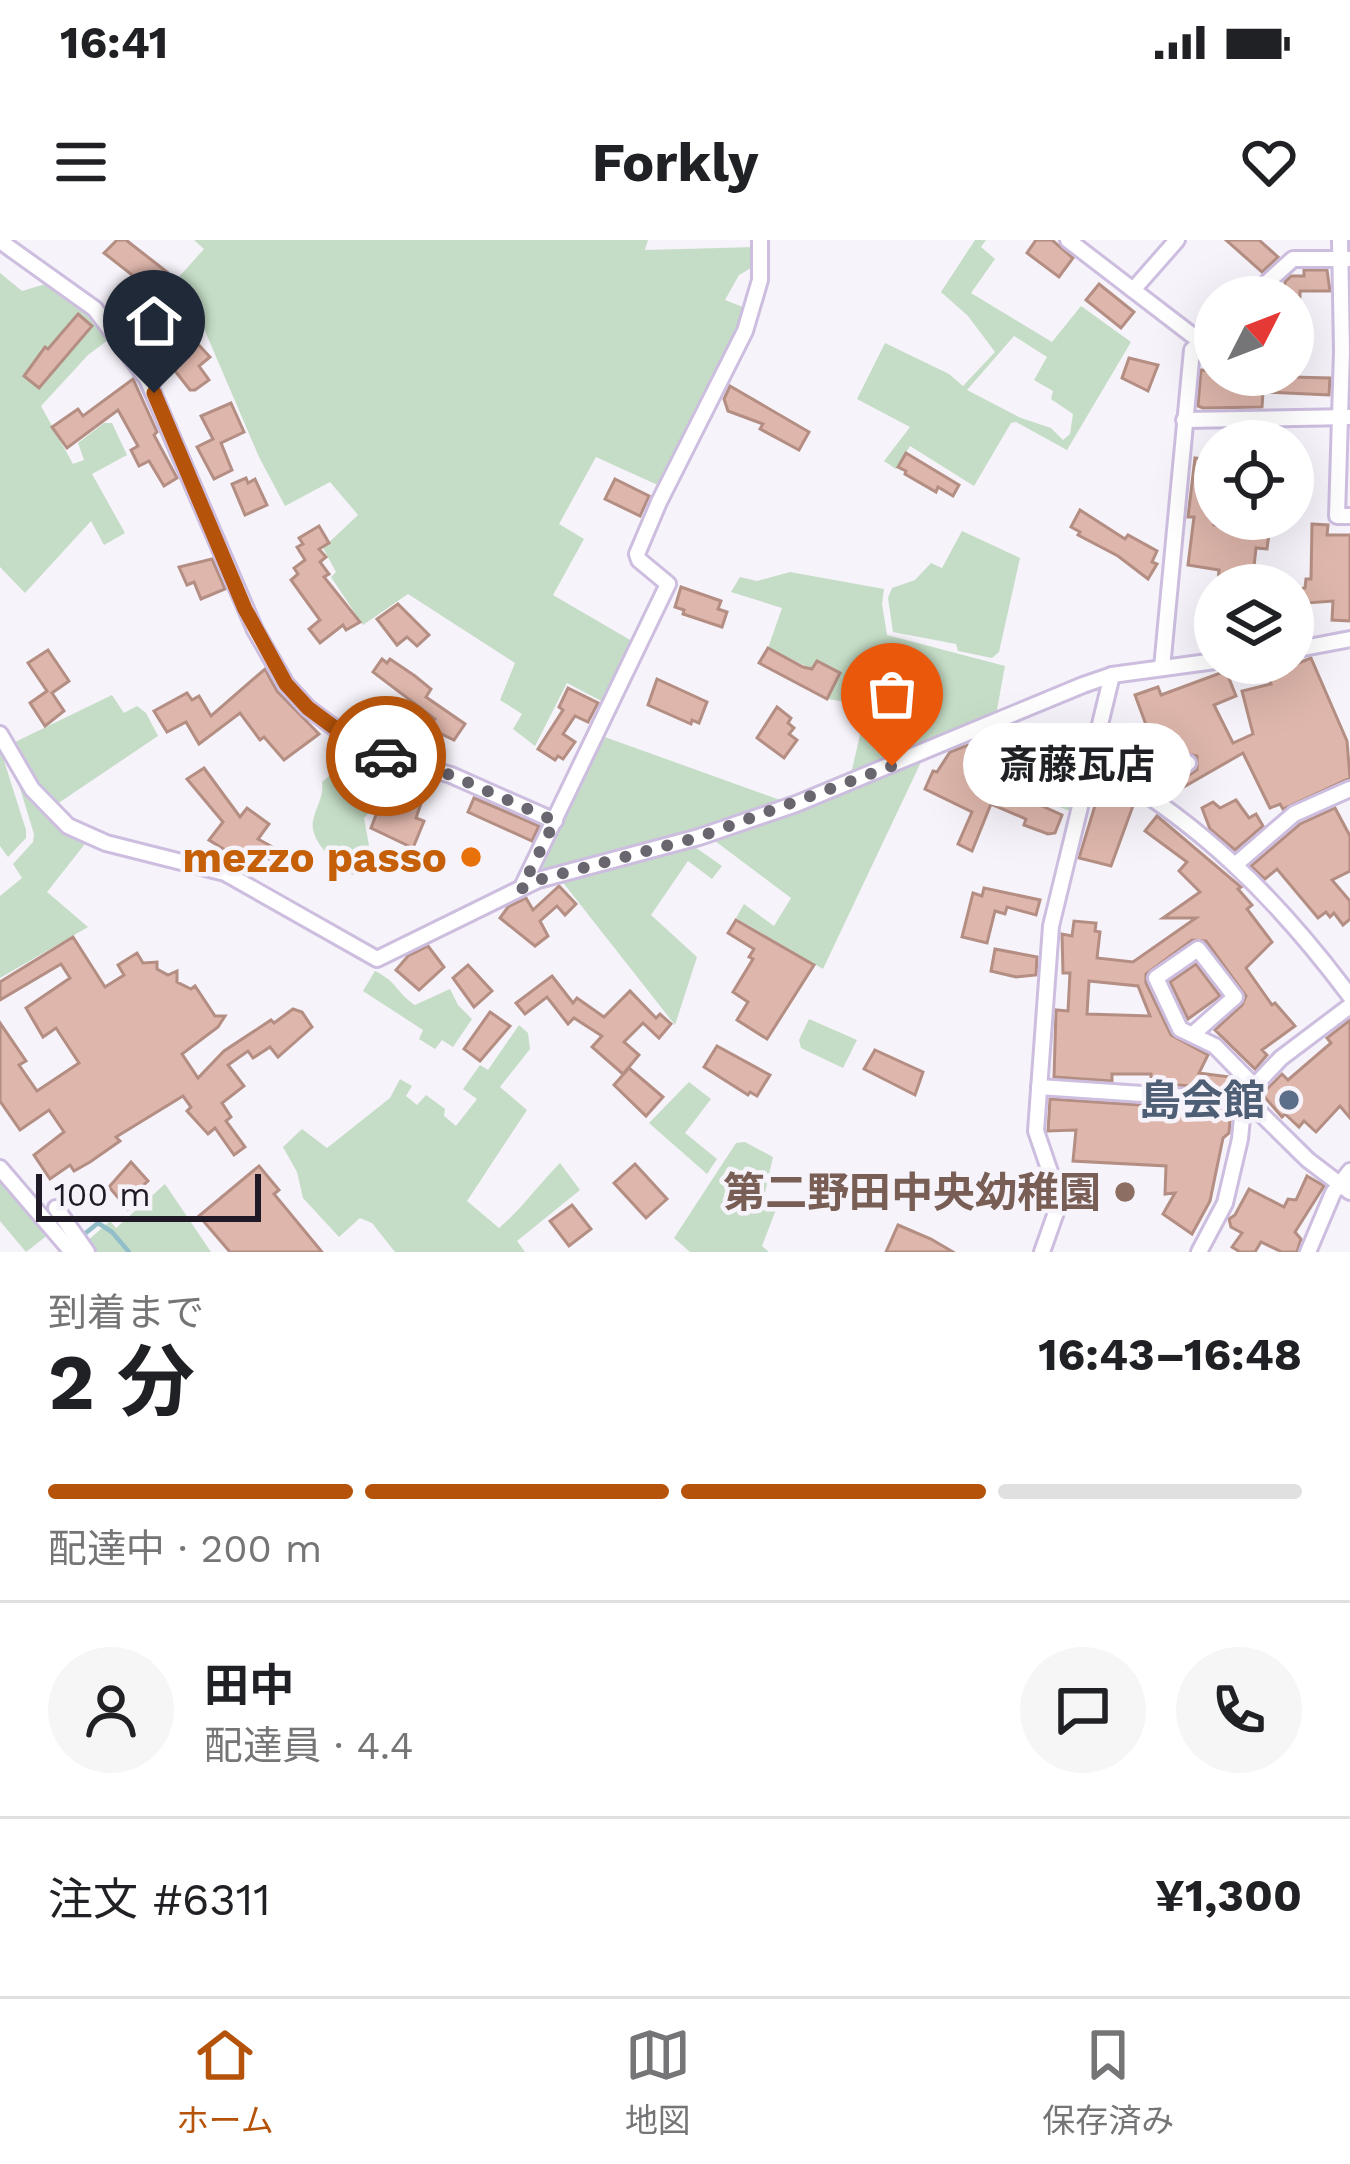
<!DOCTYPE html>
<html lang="ja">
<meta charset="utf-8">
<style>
body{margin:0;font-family:"Work Sans","Noto Sans JP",sans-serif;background:#f6f6f6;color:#202124;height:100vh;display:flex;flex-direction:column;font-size:45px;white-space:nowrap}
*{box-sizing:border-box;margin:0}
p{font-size:39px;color:#757577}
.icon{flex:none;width:66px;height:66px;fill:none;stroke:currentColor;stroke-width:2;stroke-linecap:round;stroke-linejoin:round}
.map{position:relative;height:1012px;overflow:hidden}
.side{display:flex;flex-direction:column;background:#fff;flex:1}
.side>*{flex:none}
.needle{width:78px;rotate:48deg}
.buttons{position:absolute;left:1194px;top:36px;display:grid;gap:24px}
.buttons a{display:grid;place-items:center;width:120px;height:120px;border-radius:50%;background:#fff;box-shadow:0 12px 48px #0002;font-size:60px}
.scale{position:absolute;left:36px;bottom:30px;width:225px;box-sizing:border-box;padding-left:12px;border:6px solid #1f1a26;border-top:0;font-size:33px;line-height:42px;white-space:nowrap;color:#1f1a26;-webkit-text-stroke:9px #f6f3fa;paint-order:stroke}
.pin{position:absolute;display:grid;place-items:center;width:102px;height:102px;color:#fff;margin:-123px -51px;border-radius:50% 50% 50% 0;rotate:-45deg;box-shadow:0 0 12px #0007}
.pin .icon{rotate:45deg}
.courier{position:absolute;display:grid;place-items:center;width:120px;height:120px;margin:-60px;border:9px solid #b45309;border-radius:50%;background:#fff;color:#222;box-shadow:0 3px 15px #0007}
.bubble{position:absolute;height:84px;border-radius:42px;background:#fff;box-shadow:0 12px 48px #0002;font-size:39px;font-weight:700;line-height:84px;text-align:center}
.head em{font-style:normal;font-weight:700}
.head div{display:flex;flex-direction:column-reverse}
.head{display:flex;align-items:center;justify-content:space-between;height:204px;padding:0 48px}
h1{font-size:78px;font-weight:700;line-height:90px}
.bar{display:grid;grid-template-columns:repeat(4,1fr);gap:18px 12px;align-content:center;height:144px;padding:0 48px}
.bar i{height:15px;border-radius:9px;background:#e0e0e0}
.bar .current{background:#b45309}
.bar p{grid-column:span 4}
.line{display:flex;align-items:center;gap:30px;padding:0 48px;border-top:3px solid #e0e0e0}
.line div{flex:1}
.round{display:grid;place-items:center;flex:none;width:126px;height:126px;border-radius:63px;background:#f6f6f6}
.status{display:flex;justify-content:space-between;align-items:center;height:84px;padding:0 60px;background:#fff;direction:ltr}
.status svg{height:33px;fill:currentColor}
header{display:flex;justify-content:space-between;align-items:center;height:156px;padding:0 48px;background:#fff;font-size:54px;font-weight:700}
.dock{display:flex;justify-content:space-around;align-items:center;height:168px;border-top:3px solid #e0e0e0;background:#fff;font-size:33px;color:#757577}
.dock a{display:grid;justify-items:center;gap:6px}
.dock .current{color:#b45309}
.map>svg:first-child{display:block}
.green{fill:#c5ddc6;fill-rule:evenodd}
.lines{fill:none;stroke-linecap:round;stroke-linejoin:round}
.stream{stroke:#91bec9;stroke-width:4.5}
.building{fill:#deb6ab;stroke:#b48e83;stroke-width:3;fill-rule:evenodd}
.street-casing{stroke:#cdbee0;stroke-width:20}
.street{stroke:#fff;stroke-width:14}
.done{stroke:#6a6670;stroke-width:12;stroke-dasharray:0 21.6}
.route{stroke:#b45309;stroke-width:15}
.food-dot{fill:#e8710a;stroke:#f6f3fa;stroke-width:4.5}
.service-dot{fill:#5c6f8a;stroke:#f6f3fa;stroke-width:4.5}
.education-dot{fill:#8d6e63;stroke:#f6f3fa;stroke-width:4.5}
.labels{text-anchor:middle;stroke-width:9;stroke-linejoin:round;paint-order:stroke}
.food-label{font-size:42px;font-weight:bold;fill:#c56008;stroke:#f6f3fa;text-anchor:end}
.service-label{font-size:42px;font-weight:bold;fill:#4e5e75;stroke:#f6f3fa;text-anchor:end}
.education-label{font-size:42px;font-weight:bold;fill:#785e54;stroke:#f6f3fa;text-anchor:end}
</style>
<div class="status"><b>16:41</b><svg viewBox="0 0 49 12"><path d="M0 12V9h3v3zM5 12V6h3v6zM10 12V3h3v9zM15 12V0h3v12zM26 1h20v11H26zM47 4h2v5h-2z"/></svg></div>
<header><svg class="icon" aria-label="menu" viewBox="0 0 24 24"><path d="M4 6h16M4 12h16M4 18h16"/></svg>Forkly<svg class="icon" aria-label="heart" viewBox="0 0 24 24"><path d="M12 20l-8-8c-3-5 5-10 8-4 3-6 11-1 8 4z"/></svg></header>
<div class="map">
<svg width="1350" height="1012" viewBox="0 0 1350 1012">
<rect width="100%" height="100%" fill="#f6f3fa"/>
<!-- green -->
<g class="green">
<polygon points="194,0 648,0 645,10 756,7 756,25 739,35 725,60 748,69 740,91 662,247 596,217 559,284 584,299 553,355 637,404 607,464 567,443 535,506 513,489 522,474 500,460 515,423 408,354 363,385 331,337 336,332 323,308 358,275 330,242 285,266 259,217 205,91 168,49 204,9"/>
<path d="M975 0H986L981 7 995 19 971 53 1052 102 1081 66 1131 102 1067 210 1016 182 1011 183 974 246 910 206 896 229 884 221 910 187 857 159 885 103 949 134 963 146 995 112 968 76 941 52ZM1014 96 1047 117 1034 140 1053 151 1051 159 1073 174 1070 194 1063 200 1051 188 1021 178 967 150Z"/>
<polygon points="0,33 22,51 52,42 88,68 112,97 88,115 41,166 73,224 84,220 78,203 104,183 112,183 127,215 92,234 125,293 104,305 91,281 25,353 0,327"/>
<polygon points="962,291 1020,318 999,412 992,418 958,411 956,404 893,392 888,358 892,348 915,340 931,323 942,328"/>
<polygon points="790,332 884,349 882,364 887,395 1005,426 996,475 850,538 867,465 827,459 840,433 817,421 812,429 768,408 782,368 731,352 740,337 757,341"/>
<polygon points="112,455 124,473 137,466 146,473 158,496 54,566 33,545 11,504"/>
<polygon points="1012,493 1087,516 1073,572 999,545"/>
<polygon points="602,496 780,560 772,567 707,589 547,632 537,624"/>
<polygon points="0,508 26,590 26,598 8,617 0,606"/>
<path d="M361 509 384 520 379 537C387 564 383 558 364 578L372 622 365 632 353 635C337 626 309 601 313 581 316 566 324 557 322 542Z"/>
<polygon points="922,520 823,729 736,678 744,664 774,686 791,658 711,598 820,561"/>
<polygon points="15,532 88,600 47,652 88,687 0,738 0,656 22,638 13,624 33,602 34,594"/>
<polygon points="692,605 722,626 712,639 688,621 651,675 697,717 675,785 561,640"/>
<path d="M375 731C398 742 396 753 415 765L450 749 458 765 472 779 453 807 442 800 435 809 419 799 423 790 363 751Z"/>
<polygon points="809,779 857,800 843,828 801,808 799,800"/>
<path d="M519 785 528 793 530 809 500 847 527 870 467 961 499 988C522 969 538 945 560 923L580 950 517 1001 525 1012H395L372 983 360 978 339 997 303 958 297 932 283 907 302 889 327 908 390 858 400 839 412 846 406 856 417 865 426 855 445 869 444 876 456 886 477 859 463 849 480 825 488 830Z"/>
<polygon points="689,842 711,859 685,893 717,919 707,934 649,883"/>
<polygon points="745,902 773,917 764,957 777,967 762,1006 769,1012 690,1012 674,998 736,903"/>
<polygon points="0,935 49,994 26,1012 0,981"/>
<polygon points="165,944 211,1012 91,1012 85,1003 110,981 116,988"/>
</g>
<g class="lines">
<!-- stream -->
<polyline class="stream" points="82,996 98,983 112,992 129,1012"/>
</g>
<!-- building -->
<g class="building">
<polygon points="117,0 126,0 167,32 163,37 170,44 159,56 104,13"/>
<polygon points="1036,0 1052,0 1073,18 1059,37 1027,13"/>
<polygon points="1226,0 1259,0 1278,17 1262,32"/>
<polygon points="1304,30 1327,30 1330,51 1300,51 1300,57 1284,57 1285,42 1291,36 1304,36"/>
<polygon points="1099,44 1134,72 1121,88 1086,60"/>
<polygon points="161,64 210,117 199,126 209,140 195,150 190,150 172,127 184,118 146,80"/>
<polygon points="78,74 92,86 39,148 24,136 45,107 48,109"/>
<polygon points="1129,118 1158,125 1148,151 1122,138"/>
<polygon points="1201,130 1215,131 1215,135 1330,138 1329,155 1263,152 1262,167 1203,168 1198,166"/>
<polygon points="133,139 157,192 154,195 177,238 164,246 149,221 139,226 131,210 138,206 118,170 67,208 52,187 78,169 83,176"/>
<polygon points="730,146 809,192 799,210 760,189 763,184 728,171 724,159"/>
<polygon points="231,163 244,192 221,203 232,230 214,239 197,207 213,199 201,176"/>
<polygon points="906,213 959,245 953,256 938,247 936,252 905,234 906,231 898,227"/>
<polygon points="1195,218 1215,220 1214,285 1269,294 1267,309 1256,308 1252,345 1218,345 1219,330 1188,325 1194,277 1188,277"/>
<polygon points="246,238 248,243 255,239 267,265 245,275 232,244"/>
<polygon points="615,239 649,256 640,276 605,259"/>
<polygon points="1080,270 1125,299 1128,295 1157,311 1152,322 1157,324 1148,339 1118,316 1078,295 1080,292 1071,287"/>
<polygon points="1312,284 1328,285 1327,295 1350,295 1350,381 1332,380 1333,361 1293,364 1293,350 1305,348 1306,339 1311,339"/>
<polygon points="319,286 329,303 319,309 326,317 320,322 329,334 324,337 360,382 346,390 343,385 320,403 309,389 320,380 291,340 298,334 294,328 305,320 297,307 303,304 299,298"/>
<polygon points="212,319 225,349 201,359 194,342 187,345 179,327"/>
<polygon points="681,347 721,361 718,369 727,372 722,387 683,374 684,370 675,367"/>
<polygon points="398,364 429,395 417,406 407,397 397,405 377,379"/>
<polygon points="768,408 803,427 812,429 817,421 840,433 827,459 759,423"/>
<polygon points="48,410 69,441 52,453 64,471 45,486 30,463 47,451 28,423"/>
<polygon points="1311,418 1347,501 1350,538 1283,569 1280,564 1270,568 1243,513 1175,552 1172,546 1197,530 1197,516 1183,513 1155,529 1147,513 1155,509 1135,455 1158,447 1161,455 1226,431 1236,456 1214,465 1233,503 1253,494 1242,451 1271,444 1266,431 1278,426 1279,431"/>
<polygon points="382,419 387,423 390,419 415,436 431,449 426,457 465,484 454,500 429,488 435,479 373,432"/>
<polygon points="265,429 277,451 319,494 284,520 264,497 260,500 240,473 199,504 186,482 167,492 154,471 187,453 192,460 199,456 211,476"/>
<polygon points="657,439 707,462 699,483 692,480 691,484 648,465"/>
<polygon points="568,448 598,463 588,482 575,476 563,494 575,502 563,519 558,516 555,520 538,509 563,470 559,467"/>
<polygon points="777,467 791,478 788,483 794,488 789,494 797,500 784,518 757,498"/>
<polygon points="1009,488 991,543 1062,575 1055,593 1048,594 1024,585 1026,579 991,564 972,611 958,604 972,572 925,549 933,531 937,532 950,512 968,505 986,513 990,496"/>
<polygon points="385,527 429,540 416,578 424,581 413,608 371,588 379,567 386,570 395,548 380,543"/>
<polygon points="204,528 240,577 247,568 269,584 258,599 280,611 274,622 252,609 243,621 209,600 223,582 187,539"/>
<polygon points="1099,538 1114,547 1111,555 1134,563 1111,626 1079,618 1097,559"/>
<polygon points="474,558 539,586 532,601 468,572"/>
<polygon points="1236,560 1249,578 1256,574 1263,586 1235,610 1210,589 1202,568 1213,562 1220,568"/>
<polygon points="1335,568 1350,596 1350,631 1332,640 1350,661 1350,679 1343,685 1334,673 1330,677 1326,672 1318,678 1277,629 1265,639 1251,626 1300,584"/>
<path d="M1157 576 1241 647 1238 649 1252 665 1247 669 1272 702 1246 728 1272 765 1275 763 1295 786 1262 810 1267 815 1255 829 1215 790 1242 765 1246 756 1206 701 1192 700 1146 734V743L1171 795 1208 815 1199 833 1230 837V849L1151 843V834H1112V841L1054 837 1056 770 1068 771 1070 733H1063L1062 694 1072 696 1074 681 1096 683 1095 691 1100 692 1097 718 1133 722 1196 678H1163L1200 652 1179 631 1187 622 1145 591ZM1089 741 1138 746 1150 776 1087 774Z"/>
<polygon points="559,646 576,664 565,675 557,666 540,681 548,696 535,706 500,678 508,667 526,658 533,670"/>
<polygon points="984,648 1040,660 1036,675 1007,667 1005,674 995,671 987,703 962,697 973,653 982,656"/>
<polygon points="736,680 814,725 767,799 737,780 748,762 733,752 753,719 749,717 754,709 728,693"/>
<polygon points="73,697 105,747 124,735 118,725 137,713 143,723 157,722 157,729 168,735 177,731 177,742 191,749 195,746 215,776 225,776 218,787 182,814 198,838 224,811 271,780 274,783 293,769 302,772 312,787 278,817 270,807 253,818 248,811 228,825 244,846 222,863 231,877 226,881 245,907 234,915 215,888 208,894 187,871 191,867 183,856 116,897 120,901 90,922 74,931 70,925 50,939 34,915 64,892 49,870 20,890 0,861 0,783 26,821 19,825 37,851 79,823 56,788 43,797 26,768 70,738 61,724 0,760 0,742"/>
<polygon points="428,706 444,727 419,750 396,730 408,716"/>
<polygon points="995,709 1037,717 1036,735 1016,737 991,731"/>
<polygon points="1196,724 1220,756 1188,779 1170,742"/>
<polygon points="468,725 492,751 474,767 453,738"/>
<polygon points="552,736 573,763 577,758 604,777 630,751 656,778 660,774 671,784 659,798 643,783 624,802 639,815 623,834 592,807 602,796 574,778 568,784 547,757 525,774 516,763"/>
<polygon points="490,772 510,786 480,821 464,809"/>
<polygon points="1350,780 1350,878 1340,866 1316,892 1304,881 1299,887 1285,874 1282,877 1262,854 1282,834 1288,840 1331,803 1327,798"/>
<polygon points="717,806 770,835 757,856 750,852 748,855 704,827"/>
<polygon points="875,810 923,832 915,855 864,829"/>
<polygon points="629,828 663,857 646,876 614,845"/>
<polygon points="1050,859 1231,871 1229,893 1223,898 1210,961 1192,994 1163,974 1175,953 1165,954 1166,926 1073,921 1076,890 1048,891"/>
<polygon points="131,922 148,941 134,954 138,959 128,969 109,947"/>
<polygon points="635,924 667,959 646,978 614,943"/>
<polygon points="259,926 279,950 274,954 322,1012 230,1012 199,976"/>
<polygon points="1307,936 1324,946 1295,992 1301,999 1297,1012 1282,1012 1261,1002 1255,1012 1240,1012 1232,1007 1242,993 1231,987 1229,979 1235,975 1249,949 1284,967 1288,959 1296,960"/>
<polygon points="572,965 591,989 569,1006 550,981"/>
<polygon points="898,985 931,999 953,1012 886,1012"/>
</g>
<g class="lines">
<!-- street casing -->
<g class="street-casing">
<g id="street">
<polyline points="1068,0 1201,102 1192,110 1162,428"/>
<polyline points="1340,0 1342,111 1337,276 1350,276"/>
<polyline points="0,1 95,69 147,139 255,390 286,444 308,468 343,494 380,514 451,535 555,581"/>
<polyline points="1133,50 1177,0"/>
<polyline points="1251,57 1293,19 1350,19"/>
<polyline points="1184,180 1350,177"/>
<polyline points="1293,410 1350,399"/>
<polyline points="0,494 32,549 68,586 106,603 225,633 377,719 538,640 699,597 796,564 1083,445 1112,435 1215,421"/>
<path d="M1091 520C1200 582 1275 656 1350 756"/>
<polyline points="1142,550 1188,523"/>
<polyline points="1235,625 1294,574 1350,549"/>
<polyline points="522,647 668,344 639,320 637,314 659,262 745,91 760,40 760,0"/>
<polyline points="1193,794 1235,757 1198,709 1156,738 1180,789 1215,806 1253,845"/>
<polyline points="1039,847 1231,860 1244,857 1308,920 1350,952"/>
<polyline points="0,928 72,1012"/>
<polyline points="56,968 87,1012"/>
<polyline points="1042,1012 1060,961 1036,891 1051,686 1112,435"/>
<polyline points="1199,1012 1225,963 1240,899 1244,857 1281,818 1350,766"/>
<polyline points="1308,1012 1333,953 1350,931"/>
</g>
</g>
<!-- street -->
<use href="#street" class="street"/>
</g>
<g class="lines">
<!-- done -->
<polyline class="done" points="386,516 451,535 555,581 521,649 538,640 699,597 892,526"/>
<!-- route -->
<polyline class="route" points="154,153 245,369 286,444 308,468 343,494 386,516"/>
</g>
<!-- markers -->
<circle class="food-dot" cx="471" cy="617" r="12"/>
<circle class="service-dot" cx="1289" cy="860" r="12"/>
<circle class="education-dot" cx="1125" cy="952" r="12"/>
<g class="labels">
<!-- food labels -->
<g class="food-label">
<text x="447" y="632">mezzo passo</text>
</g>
<!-- service labels -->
<g class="service-label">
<text x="1265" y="875">島会館</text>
</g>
<!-- education labels -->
<g class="education-label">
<text x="1101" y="967">第二野田中央幼稚園</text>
</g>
</g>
</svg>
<div class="buttons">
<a><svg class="needle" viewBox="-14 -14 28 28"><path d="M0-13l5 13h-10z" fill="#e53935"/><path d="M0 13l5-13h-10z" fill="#757577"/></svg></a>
<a><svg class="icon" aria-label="locate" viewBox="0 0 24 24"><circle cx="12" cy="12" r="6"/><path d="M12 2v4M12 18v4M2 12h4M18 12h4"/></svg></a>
<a><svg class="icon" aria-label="layers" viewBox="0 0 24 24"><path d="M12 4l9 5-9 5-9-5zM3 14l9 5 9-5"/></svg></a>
</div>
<div class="scale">100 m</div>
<div class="pin" style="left:892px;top:526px;background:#ea580c"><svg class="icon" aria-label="bag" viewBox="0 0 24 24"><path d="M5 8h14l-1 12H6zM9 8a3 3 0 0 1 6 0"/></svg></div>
<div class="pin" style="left:154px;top:153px;background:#1f2937"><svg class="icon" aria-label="home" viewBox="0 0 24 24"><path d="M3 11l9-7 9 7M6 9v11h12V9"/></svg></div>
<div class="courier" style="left:386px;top:516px"><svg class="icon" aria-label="car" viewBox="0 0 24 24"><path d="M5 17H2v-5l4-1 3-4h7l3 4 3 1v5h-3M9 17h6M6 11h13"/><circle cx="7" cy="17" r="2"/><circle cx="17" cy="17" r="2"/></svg></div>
<div class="bubble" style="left:963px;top:483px;width:228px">斎藤瓦店</div>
</div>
<section class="side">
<div class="head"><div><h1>2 分</h1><p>到着まで</p></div><em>16:43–16:48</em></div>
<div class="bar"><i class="current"></i><i class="current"></i><i class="current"></i><i></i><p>配達中 · 200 m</p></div>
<div class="line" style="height:216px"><a class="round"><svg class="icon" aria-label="person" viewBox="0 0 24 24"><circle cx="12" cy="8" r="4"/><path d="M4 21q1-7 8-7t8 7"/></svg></a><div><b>田中</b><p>配達員 · 4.4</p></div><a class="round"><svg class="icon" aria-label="chat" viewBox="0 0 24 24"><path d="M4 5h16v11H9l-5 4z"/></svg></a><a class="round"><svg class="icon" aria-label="phone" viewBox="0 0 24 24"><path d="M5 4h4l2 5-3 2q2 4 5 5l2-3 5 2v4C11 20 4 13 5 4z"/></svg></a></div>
<div class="line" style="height:156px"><div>注文 #6311</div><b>¥1,300</b></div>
</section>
<nav class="dock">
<a class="current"><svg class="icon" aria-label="home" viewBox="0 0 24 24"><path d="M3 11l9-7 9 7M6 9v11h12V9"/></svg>ホーム</a>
<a><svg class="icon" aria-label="map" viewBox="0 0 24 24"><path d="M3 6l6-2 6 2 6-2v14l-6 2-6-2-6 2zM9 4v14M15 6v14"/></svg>地図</a>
<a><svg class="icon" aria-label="saved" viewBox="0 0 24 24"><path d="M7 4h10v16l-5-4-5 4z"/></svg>保存済み</a>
</nav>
